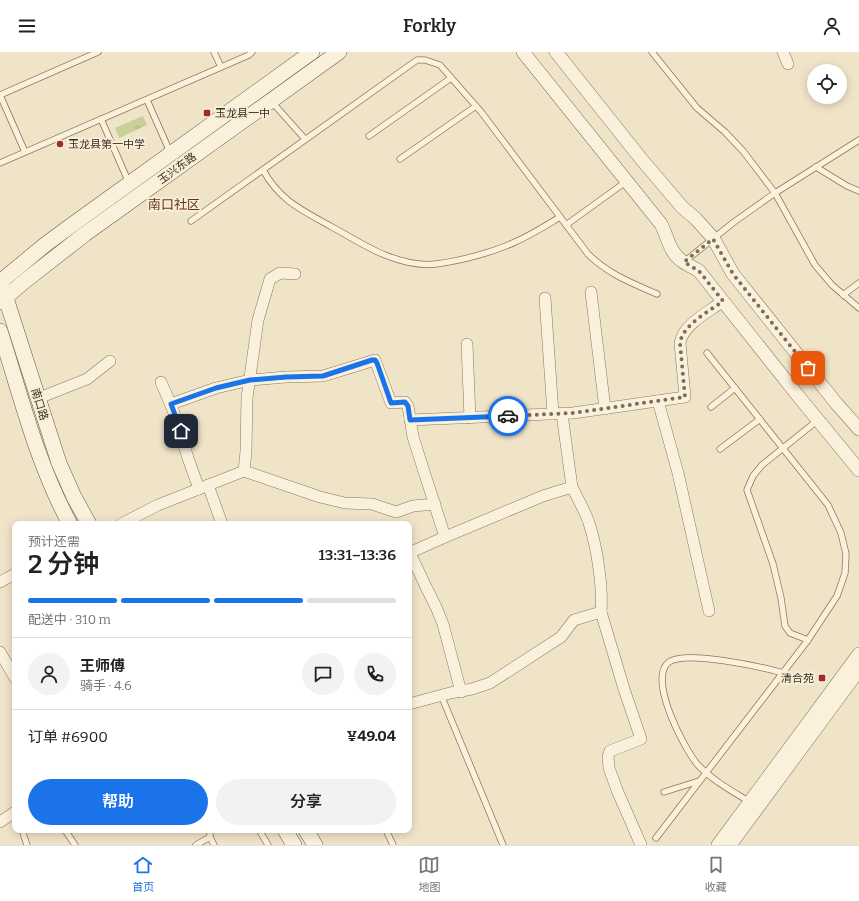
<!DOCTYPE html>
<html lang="zh">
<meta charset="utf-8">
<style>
body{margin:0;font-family:Bitter,"Noto Sans SC",serif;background:#f2f2f2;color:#222;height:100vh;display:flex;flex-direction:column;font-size:15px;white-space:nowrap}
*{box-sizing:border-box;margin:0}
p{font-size:13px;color:#767676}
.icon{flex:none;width:22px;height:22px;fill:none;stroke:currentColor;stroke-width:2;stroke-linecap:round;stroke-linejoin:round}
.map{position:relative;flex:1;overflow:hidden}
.drawer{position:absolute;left:12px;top:469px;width:400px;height:312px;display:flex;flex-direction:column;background:#fff;border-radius:8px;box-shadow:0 2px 10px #0003}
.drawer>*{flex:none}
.buttons{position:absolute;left:807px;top:12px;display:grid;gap:8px}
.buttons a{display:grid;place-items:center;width:40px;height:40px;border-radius:50%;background:#fff;box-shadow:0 2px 10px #0003;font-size:20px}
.pin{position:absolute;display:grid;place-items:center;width:34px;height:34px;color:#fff;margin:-17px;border-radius:8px;box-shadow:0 2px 6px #0006}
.courier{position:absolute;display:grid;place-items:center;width:40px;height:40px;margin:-20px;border:3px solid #1a73e8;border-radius:50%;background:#fff;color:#222;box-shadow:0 1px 5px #0007}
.head em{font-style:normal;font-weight:600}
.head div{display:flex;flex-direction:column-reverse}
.head{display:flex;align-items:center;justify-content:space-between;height:68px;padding:0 16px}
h1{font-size:26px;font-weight:600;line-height:30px}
.bar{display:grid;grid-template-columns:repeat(4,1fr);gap:6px 4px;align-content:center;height:48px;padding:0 16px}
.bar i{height:5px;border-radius:3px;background:#e0e0e0}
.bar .active{background:#1a73e8}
.bar p{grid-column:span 4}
.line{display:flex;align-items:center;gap:10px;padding:0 16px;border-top:1px solid #e0e0e0}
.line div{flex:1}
.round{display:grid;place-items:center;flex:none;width:42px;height:42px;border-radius:21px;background:#f2f2f2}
.button{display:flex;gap:8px;margin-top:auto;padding:8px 16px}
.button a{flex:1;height:46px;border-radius:24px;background:#1a73e8;color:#fff;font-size:16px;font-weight:600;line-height:46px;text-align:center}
.button a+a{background:#f2f2f2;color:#222}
header{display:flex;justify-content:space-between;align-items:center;height:52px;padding:0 16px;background:#fff;font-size:18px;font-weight:600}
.tab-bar{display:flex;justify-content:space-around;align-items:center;height:56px;border-top:1px solid #e0e0e0;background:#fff;font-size:11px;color:#767676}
.tab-bar a{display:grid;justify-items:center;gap:2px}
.tab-bar .active{color:#1a73e8}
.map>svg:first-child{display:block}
.grass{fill:url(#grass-tufts)}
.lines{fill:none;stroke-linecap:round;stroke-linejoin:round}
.service-casing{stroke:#8d765c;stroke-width:7}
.minor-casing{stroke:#8d765c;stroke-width:12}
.tertiary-casing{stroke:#8d765c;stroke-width:14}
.secondary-casing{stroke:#6f573f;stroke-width:16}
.service{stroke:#faf1dc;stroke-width:5.5}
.minor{stroke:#faf1dc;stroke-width:11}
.tertiary{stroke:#faf1dc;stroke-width:13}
.secondary{stroke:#faf1dc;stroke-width:15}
.done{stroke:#7c6e5b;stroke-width:4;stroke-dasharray:0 7.2}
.route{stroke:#1a73e8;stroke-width:5}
.poi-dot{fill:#9e2a2b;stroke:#f7eed8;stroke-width:1.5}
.labels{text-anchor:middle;stroke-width:4;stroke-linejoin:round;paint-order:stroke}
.poi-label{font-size:11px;fill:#3d2e20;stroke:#f7eed8;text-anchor:start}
.street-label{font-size:11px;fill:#3d2e20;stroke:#f7eed8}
.quarter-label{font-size:13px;fill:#6b2e1e;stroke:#f7eed8}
</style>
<header><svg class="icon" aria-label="menu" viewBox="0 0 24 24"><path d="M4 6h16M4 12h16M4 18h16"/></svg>Forkly<svg class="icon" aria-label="person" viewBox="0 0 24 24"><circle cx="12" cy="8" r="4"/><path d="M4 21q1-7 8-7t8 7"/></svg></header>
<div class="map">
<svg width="859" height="793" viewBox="0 0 859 793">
<defs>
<pattern id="grass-tufts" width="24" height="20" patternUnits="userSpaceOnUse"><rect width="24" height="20" fill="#c9cf9b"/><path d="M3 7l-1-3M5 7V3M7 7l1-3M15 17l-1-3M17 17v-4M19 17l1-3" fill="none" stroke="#aeb285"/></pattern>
</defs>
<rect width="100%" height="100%" fill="#f0e4c8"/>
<!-- grass -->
<polygon class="grass" points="143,64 147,73 119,86 115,76"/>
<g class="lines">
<!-- service casing -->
<g class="service-casing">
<g id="service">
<polyline points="214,0 221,15"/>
<polyline points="652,0 697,56 725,80 743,99 775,141 815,213 832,233 859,256"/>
<polyline points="0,43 98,0"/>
<polyline points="0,43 25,100"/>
<polyline points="147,48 170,100"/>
<polyline points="271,49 305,87"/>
<polyline points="101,67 129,131"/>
<polyline points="369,84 451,26"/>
<polyline points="400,107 476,54"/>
<polyline points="0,111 249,3 252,0"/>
<polyline points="816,115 847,134 859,139"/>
<path d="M263 118C280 149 302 158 332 175 349 184 367 196 385 203 400 209 420 214 436 212 460 209 494 200 515 190 531 183 545 174 560 165"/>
<path d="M191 169 417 8H425L440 13 482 61 588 202C608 222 632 231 657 242"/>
<polyline points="566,173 627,129"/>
<polyline points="684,210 734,170 775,141 859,88"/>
<polyline points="843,243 859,231"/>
<polyline points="711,355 735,336"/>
<polyline points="720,397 760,367"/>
<polyline points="808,588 790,581 785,574 781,546 773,512 747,438 753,424 762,413 818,368"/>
<polyline points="441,643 503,793"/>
<polyline points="664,740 699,729"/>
<path d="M750 750C732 739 712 728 698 713 684 697 647 626 669 610 686 598 762 615 783 621"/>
<polyline points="22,778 27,793"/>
<polyline points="65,778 75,793"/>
<polyline points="210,778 210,785 214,793"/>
<polyline points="259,778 268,793"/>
<polyline points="386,778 393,793"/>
<polyline points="656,786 808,588 837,544 845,521 846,502 841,481 828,453 707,301"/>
<polyline points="196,793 210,785"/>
</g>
</g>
<!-- minor casing -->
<g class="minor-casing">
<g id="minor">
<polyline points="783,0 788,12"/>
<polyline points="295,222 280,221 270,227 258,268 247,346 246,399 244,419 320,445 345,451 372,452 396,460 413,454 435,452"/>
<polyline points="591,240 605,357"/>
<polyline points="545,246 553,362"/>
<polyline points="467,292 470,366"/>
<polyline points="161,330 173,358 188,406 199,437"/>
<polyline points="39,346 87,327 110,309"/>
<polyline points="658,349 678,421 709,559"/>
<polyline points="171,352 216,336 250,328 286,325 323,324 375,308 391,351 405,350 408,354 413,385 445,485 409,501"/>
<path d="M410 368 573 361 685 345 680 291C683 272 709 260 723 249"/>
<polyline points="208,433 222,472"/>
<path d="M572 435C578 447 585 459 589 471 597 495 603 535 601 560L624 637 641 687 610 699 608 705 609 716 617 738 641 793"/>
<polyline points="121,472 158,453 244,419"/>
<polyline points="445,485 543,444 572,435 562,362"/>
<polyline points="410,501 427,537 436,555 443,572 461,640"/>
<polyline points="0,530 15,522"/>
<polyline points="0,600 15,626"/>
<polyline points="409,652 450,641 472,637 490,631 561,585 574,568 601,560"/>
<polyline points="0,770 15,760"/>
</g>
</g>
<!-- tertiary casing -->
<g class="tertiary-casing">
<g id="tertiary">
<path d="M523 0 661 172C668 185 669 200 682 209 687 213 693 215 699 219L799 345 859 418"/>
<polyline points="556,0 642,108 682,155 696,167 713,186 733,222 836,351 859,377"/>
<polyline points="718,793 859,602"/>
<polyline points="730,793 859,618"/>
</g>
</g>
<!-- secondary casing -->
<g class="secondary-casing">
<g id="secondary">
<polyline points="0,230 46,192 76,170 312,0"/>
<polyline points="3,237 59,411 74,445 89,472"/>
<polyline points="0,250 26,228 85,182 339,0"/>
<path d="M0 279C21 344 37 412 70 472"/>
<polyline points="285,778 294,793"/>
<polyline points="306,778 315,793"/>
</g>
</g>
<!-- service -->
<use href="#service" class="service"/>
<!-- minor -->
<use href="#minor" class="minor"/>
<!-- tertiary -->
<use href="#tertiary" class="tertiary"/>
<!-- secondary -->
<use href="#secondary" class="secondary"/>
</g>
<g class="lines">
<!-- done -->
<path class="done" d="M508 364 573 361 685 345 680 291C683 272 709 260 723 249L699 219 684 210 713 187 733 222 808 316"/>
<!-- route -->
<polyline class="route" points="181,379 171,352 216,336 250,328 286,325 323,324 372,308 375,308 377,311 391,351 405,350 408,354 410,368 508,364"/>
</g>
<!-- markers -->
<g class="poi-dot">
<rect x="203" y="57" width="8" height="8" rx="2"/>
<circle cx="60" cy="92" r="4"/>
<rect x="818" y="622" width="8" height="8" rx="2"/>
</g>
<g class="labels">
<!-- poi labels -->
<g class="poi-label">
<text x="215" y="65">玉龙县一中</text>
<text x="68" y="96">玉龙县第一中学</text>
<text x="814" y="630" text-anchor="end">清合苑</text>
</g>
<!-- street labels -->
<g class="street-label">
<text transform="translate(177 116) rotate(-36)" y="4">玉兴东路</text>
<text transform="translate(40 352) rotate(73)" y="4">南口路</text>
</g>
<!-- quarter labels -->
<g class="quarter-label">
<text x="174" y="157">南口社区</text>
</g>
</g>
</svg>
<div class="buttons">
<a><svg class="icon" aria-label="locate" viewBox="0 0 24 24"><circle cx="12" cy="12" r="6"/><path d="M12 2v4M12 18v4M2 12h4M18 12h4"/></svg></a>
</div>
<div class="pin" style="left:808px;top:316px;background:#ea580c"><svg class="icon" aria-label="bag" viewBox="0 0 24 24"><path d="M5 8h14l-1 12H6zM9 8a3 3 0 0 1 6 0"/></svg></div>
<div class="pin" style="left:181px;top:379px;background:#1f2937"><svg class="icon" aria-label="home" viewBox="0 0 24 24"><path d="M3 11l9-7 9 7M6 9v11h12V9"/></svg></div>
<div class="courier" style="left:508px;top:364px"><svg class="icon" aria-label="car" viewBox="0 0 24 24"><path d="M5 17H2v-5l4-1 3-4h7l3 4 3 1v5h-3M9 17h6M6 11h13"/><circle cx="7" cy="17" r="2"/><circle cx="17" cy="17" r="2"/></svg></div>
<section class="drawer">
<div class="head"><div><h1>2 分钟</h1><p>预计还需</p></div><em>13:31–13:36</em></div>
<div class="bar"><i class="active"></i><i class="active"></i><i class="active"></i><i></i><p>配送中 · 310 m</p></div>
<div class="line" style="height:72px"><a class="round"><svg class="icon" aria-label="person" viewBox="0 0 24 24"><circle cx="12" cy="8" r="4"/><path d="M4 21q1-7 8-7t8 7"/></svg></a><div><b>王师傅</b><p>骑手 · 4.6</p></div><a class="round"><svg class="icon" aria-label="chat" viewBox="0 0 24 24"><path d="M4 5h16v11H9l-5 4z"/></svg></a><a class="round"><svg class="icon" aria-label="phone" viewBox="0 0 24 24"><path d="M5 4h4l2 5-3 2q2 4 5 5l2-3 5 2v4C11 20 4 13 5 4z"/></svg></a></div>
<div class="line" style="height:52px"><div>订单 #6900</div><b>¥49.04</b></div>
<div class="button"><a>帮助</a><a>分享</a></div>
</section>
</div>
<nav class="tab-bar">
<a class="active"><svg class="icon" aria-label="home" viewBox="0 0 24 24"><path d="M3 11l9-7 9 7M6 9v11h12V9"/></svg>首页</a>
<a><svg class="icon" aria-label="map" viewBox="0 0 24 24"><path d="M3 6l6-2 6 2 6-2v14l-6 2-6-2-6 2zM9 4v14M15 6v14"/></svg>地图</a>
<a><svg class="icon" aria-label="saved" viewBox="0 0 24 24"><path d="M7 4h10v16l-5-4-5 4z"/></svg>收藏</a>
</nav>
